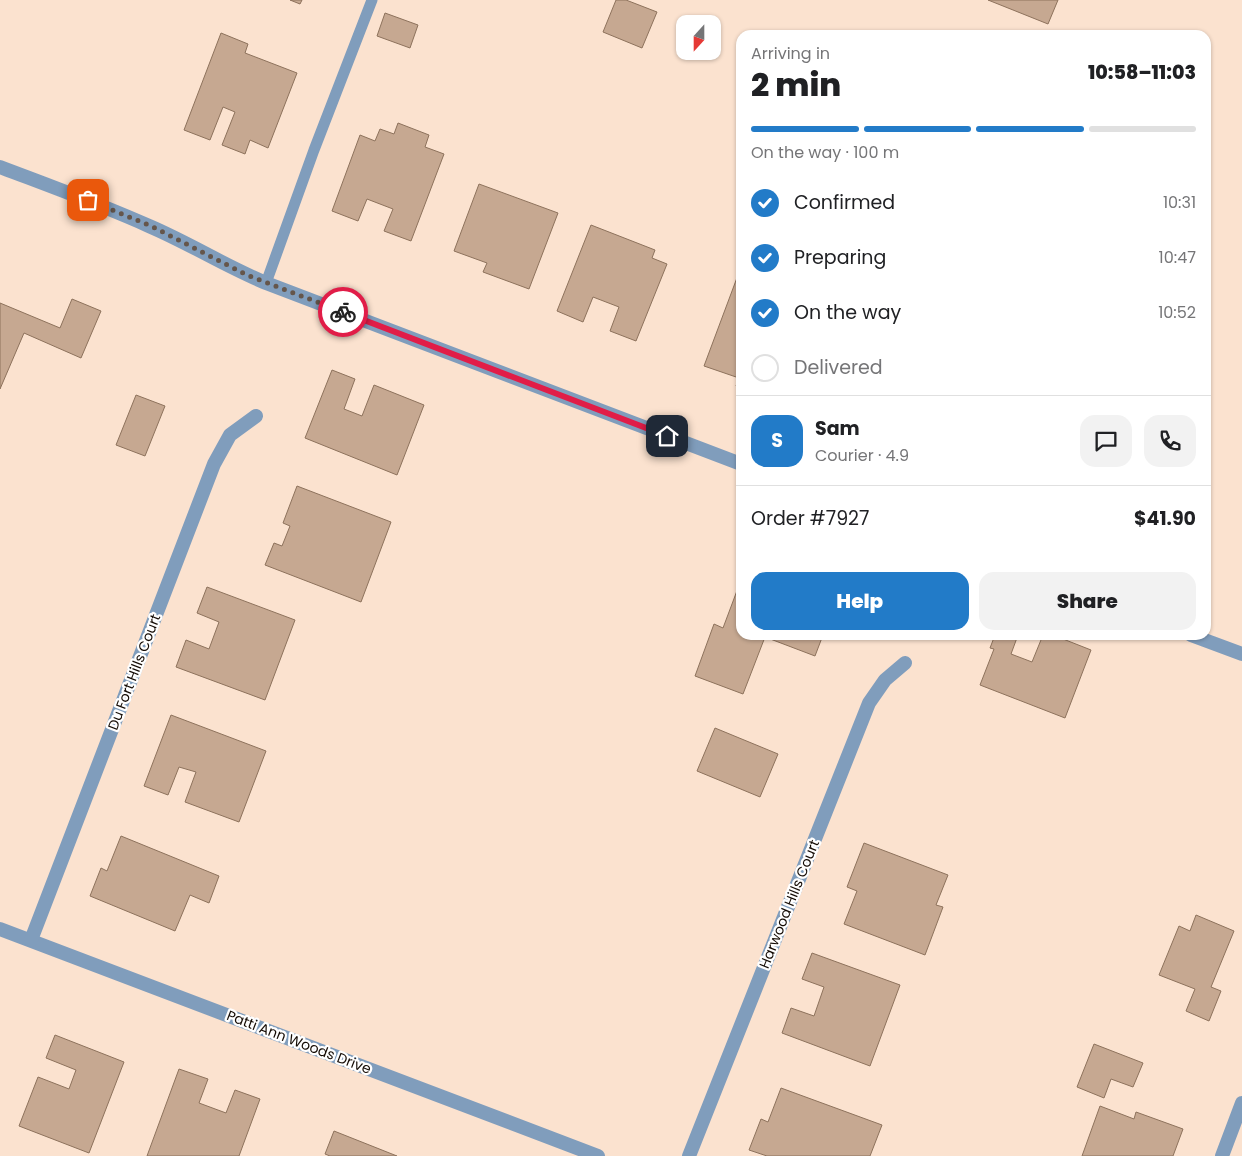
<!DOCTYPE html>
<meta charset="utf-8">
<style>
body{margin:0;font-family:Poppins,sans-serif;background:#f2f2f2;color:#202124;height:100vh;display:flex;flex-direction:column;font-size:19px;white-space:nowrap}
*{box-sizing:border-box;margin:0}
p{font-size:16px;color:#757577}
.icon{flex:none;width:28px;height:28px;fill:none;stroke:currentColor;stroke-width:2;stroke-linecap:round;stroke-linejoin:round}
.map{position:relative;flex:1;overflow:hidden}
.drawer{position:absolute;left:736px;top:30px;width:475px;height:610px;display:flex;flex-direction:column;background:#fff;border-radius:15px;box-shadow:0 1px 4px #0004}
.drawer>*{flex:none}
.needle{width:32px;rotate:201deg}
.fabs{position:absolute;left:676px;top:15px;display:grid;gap:10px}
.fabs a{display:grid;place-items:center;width:45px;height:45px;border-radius:10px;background:#fff;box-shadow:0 1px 4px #0004;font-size:25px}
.pin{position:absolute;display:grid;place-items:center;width:42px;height:42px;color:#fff;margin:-21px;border-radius:10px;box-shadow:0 2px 8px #0006}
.courier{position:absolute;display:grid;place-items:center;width:50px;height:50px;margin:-25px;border:4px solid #e11d48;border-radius:50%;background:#fff;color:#222;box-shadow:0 1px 6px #0007}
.overview em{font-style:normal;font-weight:800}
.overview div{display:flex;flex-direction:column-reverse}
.overview{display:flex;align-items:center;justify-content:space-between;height:85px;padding:0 15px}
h1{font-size:32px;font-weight:800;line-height:38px}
.bar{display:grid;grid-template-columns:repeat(4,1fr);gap:8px 5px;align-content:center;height:60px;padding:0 15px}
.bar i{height:6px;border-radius:4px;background:#e0e0e0}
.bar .active{background:#227bc8}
.bar p{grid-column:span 4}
.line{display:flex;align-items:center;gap:12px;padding:0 15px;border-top:1px solid #e0e0e0}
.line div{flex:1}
.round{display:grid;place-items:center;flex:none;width:52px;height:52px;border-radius:15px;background:#f2f2f2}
ol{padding:0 15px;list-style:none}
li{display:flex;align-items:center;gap:15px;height:55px}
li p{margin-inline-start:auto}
li .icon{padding:5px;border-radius:50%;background:#227bc8;color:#fff;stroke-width:4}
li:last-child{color:#757577}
li i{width:28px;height:28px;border:2px solid #e0e0e0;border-radius:50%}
.action{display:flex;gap:10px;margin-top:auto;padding:10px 15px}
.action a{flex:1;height:58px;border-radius:15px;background:#227bc8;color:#fff;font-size:20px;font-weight:800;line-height:58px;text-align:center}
.action a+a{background:#f2f2f2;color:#202124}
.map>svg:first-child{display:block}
.building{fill:#c6a891;stroke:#8d725c}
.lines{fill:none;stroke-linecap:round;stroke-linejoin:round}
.service{stroke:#809dbc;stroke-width:11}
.minor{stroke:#809dbc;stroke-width:14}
.done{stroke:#65564b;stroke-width:5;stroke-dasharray:0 9}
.route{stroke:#e11d48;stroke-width:6}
.labels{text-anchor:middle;stroke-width:4.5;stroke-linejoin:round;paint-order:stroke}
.street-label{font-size:14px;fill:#140b04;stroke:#fff}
</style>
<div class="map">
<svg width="1242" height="1156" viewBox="0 0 1242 1156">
<rect width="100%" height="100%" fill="#fbe2cf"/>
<!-- building -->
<g class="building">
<polygon points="290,0 302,0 300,4"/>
<polygon points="616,0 626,0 657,12 642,48 603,32"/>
<polygon points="988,0 1058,0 1048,24"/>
<polygon points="385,13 418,25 410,48 377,36"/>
<polygon points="221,33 248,44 245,53 297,73 268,148 250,140 245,154 222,145 235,112 223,107 210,140 184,130"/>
<polygon points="398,123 429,135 425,147 444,154 411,241 384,231 393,209 367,199 358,221 332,211 360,135 375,141 380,129 394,134"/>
<polygon points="479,184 558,213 529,289 483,272 487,263 454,251"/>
<polygon points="591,225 655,250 652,258 667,264 636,341 610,331 619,307 593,297 583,322 557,311"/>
<polygon points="741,267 741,388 736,386 739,378 704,366"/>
<polygon points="72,299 101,311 81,358 24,333 0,389 0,303 60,328"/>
<polygon points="332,370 355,379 344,409 362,416 374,385 424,405 397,475 305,438"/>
<polygon points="136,395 165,406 145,456 116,445"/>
<polygon points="297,486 391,522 361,602 265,565 274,543 282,546 290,526 283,523"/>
<polygon points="741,580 741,635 823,635 815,656 765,637 743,694 695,676 714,624 723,628"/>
<polygon points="207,587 295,620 265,700 176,667 186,640 209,649 219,622 197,613"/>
<polygon points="995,635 1018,635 1011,654 1032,662 1043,635 1053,635 1091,650 1065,718 980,685 994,649 990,648"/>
<polygon points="171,715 266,751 239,822 185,802 196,772 179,767 168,795 144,786"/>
<polygon points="715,728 778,754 760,797 697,771"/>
<polygon points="121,836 219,876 209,903 190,895 175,931 90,896 101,868 107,871"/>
<polygon points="864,843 948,875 936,905 943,907 925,955 844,924 857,891 847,887"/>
<polygon points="1196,915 1234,931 1211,987 1221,991 1209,1021 1186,1011 1195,989 1159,975 1179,926 1190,931"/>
<polygon points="812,953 900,985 870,1066 782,1033 791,1008 814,1016 824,987 802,979"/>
<polygon points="55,1035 124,1062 89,1153 19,1126 38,1077 69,1089 76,1070 46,1058"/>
<polygon points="1094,1044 1143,1063 1133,1087 1111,1079 1104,1098 1077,1087"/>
<polygon points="179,1069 208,1079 199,1103 226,1113 235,1090 260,1099 239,1156 147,1156"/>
<polygon points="781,1088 882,1125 870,1156 767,1156 749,1150 761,1119 768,1122"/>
<polygon points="1100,1106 1134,1119 1136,1112 1183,1129 1173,1156 1082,1156"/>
<polygon points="334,1131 397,1156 330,1156 325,1154"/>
</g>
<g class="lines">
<!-- service -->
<polyline class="service" points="266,283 314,150 372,0"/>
<!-- minor -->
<g class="minor">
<path d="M0 167C50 186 100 204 149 226 189 243 225 266 266 283L741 464"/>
<polyline points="1191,635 1242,654"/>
<polyline points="0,929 598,1156"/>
<polyline points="31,940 214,464 230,435 256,416"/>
<polyline points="689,1156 869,703 885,680 905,663"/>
<polyline points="1222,1156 1242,1103"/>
</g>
</g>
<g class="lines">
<!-- done -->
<polyline class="done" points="88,200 151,226 247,275 343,312"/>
<!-- route -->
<polyline class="route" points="343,312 667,436"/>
</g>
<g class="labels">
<!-- street labels -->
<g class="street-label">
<text transform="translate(134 672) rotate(-69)" y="5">Du Fort Hills Court</text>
<text transform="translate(789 904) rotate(-68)" y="5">Harwood Hills Court</text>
<text transform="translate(299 1042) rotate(21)" y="5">Patti Ann Woods Drive</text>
</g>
</g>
</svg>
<div class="fabs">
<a><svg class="needle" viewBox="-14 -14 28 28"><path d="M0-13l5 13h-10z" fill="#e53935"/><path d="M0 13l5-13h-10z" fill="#757577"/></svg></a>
</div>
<div class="pin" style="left:88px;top:200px;background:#ea580c"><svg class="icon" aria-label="bag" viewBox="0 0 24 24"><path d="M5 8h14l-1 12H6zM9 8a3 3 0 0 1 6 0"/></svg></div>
<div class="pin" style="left:667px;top:436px;background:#1f2937"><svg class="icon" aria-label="home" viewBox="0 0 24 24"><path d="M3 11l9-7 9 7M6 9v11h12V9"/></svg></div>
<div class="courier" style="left:343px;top:312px"><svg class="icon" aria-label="bike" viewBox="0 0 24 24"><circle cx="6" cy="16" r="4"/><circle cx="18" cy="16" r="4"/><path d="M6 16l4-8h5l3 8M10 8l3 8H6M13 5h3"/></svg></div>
<section class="drawer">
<div class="overview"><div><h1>2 min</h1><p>Arriving in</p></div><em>10:58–11:03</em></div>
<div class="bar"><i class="active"></i><i class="active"></i><i class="active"></i><i></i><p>On the way · 100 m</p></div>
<ol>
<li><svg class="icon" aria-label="check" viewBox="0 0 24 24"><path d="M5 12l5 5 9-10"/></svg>Confirmed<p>10:31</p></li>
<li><svg class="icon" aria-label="check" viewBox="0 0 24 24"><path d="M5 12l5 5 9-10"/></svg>Preparing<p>10:47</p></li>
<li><svg class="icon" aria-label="check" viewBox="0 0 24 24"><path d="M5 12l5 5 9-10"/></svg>On the way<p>10:52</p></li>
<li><i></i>Delivered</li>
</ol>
<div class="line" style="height:90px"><b class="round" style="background:#227bc8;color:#fff">S</b><div><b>Sam</b><p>Courier · 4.9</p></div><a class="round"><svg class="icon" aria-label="chat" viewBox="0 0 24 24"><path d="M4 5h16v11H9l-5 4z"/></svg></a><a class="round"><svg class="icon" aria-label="phone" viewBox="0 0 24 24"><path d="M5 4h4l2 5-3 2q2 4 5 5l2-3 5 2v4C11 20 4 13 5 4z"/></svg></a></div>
<div class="line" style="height:65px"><div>Order #7927</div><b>$41.90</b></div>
<div class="action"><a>Help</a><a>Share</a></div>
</section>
</div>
